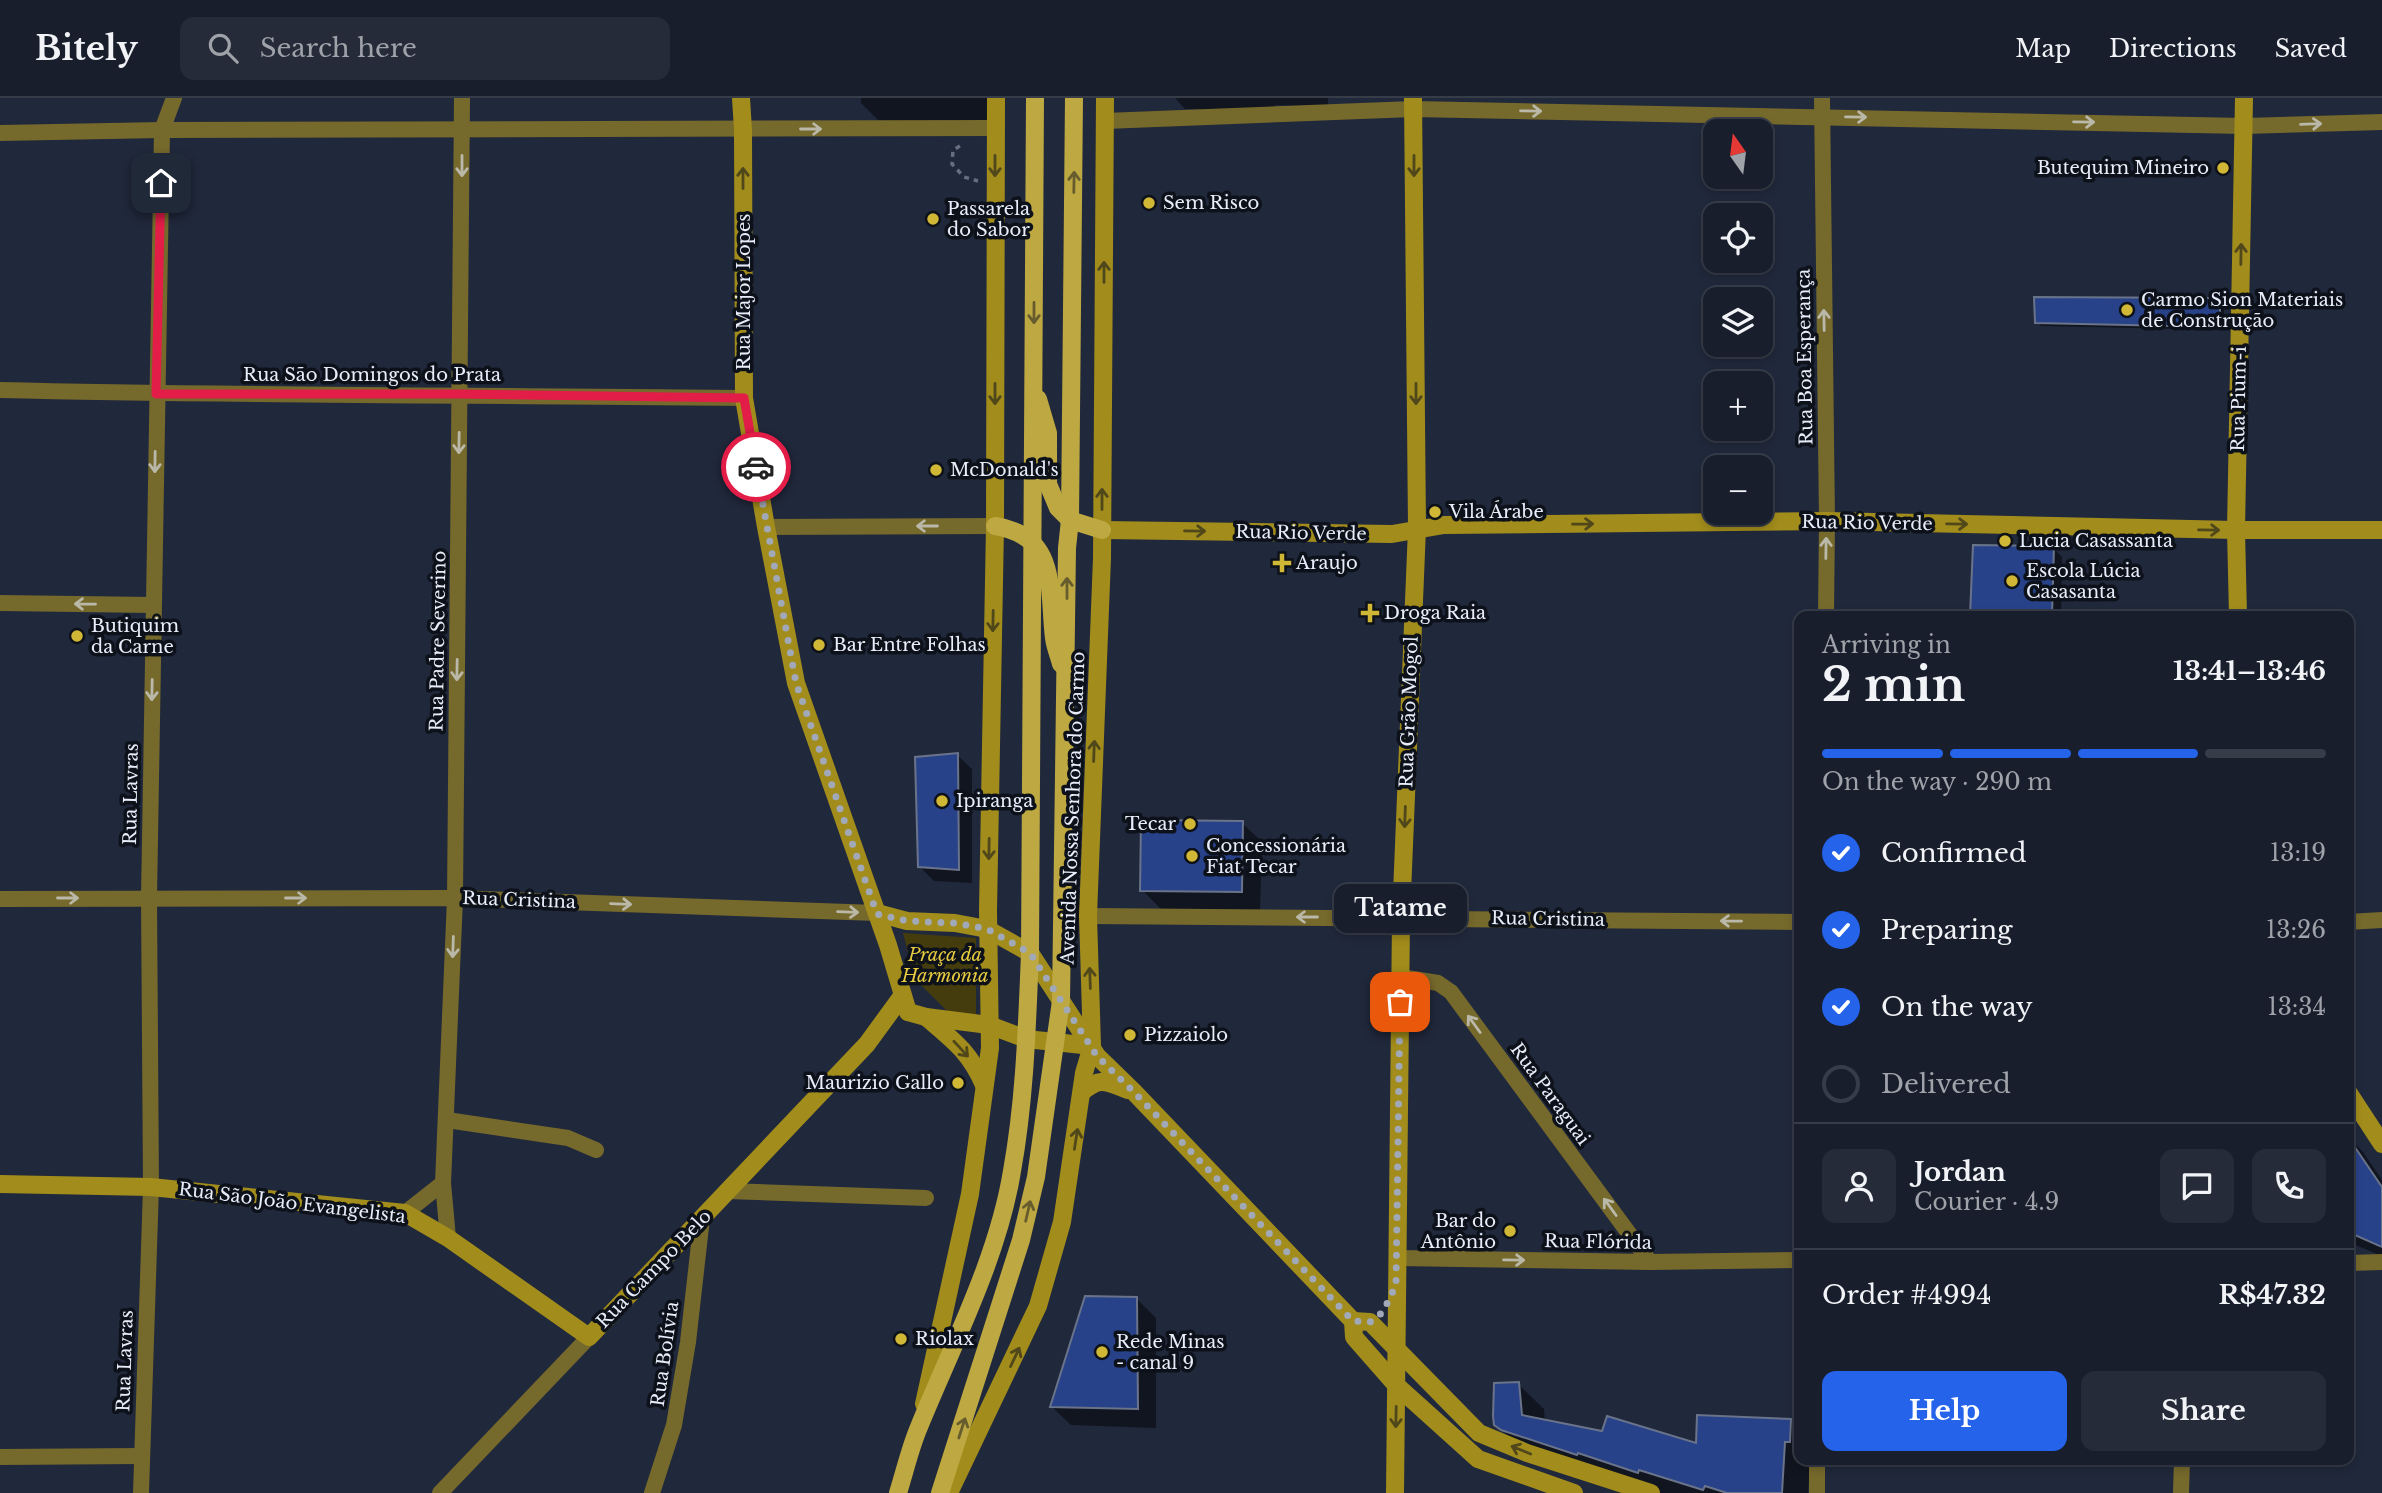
<!DOCTYPE html>
<meta charset="utf-8">
<style>
body{margin:0;font-family:"Libre Baskerville",serif;background:#252b38;color:#f1f3f6;height:100vh;display:flex;flex-direction:column;font-size:26px;white-space:nowrap}
*{box-sizing:border-box;margin:0}
p{font-size:23px;color:#9fa2a9}
.icon{flex:none;width:38px;height:38px;fill:none;stroke:currentColor;stroke-width:2;stroke-linecap:round;stroke-linejoin:round}
.map{position:relative;flex:1;overflow:hidden}
.drawer{position:absolute;left:1794px;top:513px;width:560px;height:854px;display:flex;flex-direction:column;background:#181e2c;border-radius:14px;box-shadow:0 4px 10px #0003,0 0 0 2px #363c48}
.drawer>*{flex:none}
.needle{width:46px;rotate:346deg}
.buttons{position:absolute;left:1703px;top:21px;display:grid;gap:14px}
.buttons a{display:grid;place-items:center;width:70px;height:70px;border-radius:14px;background:#181e2c;box-shadow:0 4px 10px #0003,0 0 0 2px #363c48;font-size:35px}
.pin{position:absolute;display:grid;place-items:center;width:60px;height:60px;color:#fff;margin:-30px;border-radius:14px;box-shadow:0 4px 10px #0006}
.courier{position:absolute;display:grid;place-items:center;width:70px;height:70px;margin:-35px;border:5px solid #e11d48;border-radius:50%;background:#fff;color:#222;box-shadow:0 2px 9px #0007}
.bubble{position:absolute;height:49px;border-radius:14px;background:#181e2c;box-shadow:0 4px 10px #0003,0 0 0 2px #363c48;font-size:23px;font-weight:800;line-height:49px;text-align:center}
.overview em{font-style:normal;font-weight:800}
.overview div{display:flex;flex-direction:column-reverse}
.overview{display:flex;align-items:center;justify-content:space-between;height:119px;padding:0 28px}
h1{font-size:46px;font-weight:800;line-height:52px}
.bar{display:grid;grid-template-columns:repeat(4,1fr);gap:10px 7px;align-content:center;height:84px;padding:0 28px}
.bar i{height:9px;border-radius:5px;background:#363c48}
.bar .active{background:#2563eb}
.bar p{grid-column:span 4}
.line{display:flex;align-items:center;gap:18px;padding:0 28px;border-top:2px solid #363c48}
.line div{flex:1}
.round{display:grid;place-items:center;flex:none;width:74px;height:74px;border-radius:14px;background:#252b38}
ol{padding:0 28px;list-style:none}
li{display:flex;align-items:center;gap:21px;height:77px}
li p{margin-inline-start:auto}
li .icon{padding:7px;border-radius:50%;background:#2563eb;color:#fff;stroke-width:4}
li:last-child{color:#9fa2a9}
li i{width:38px;height:38px;border:4px solid #363c48;border-radius:50%}
.cta{display:flex;gap:14px;margin-top:auto;padding:14px 28px}
.cta a{flex:1;height:80px;border-radius:14px;background:#2563eb;color:#fff;font-size:28px;font-weight:800;line-height:80px;text-align:center}
.cta a+a{background:#252b38;color:#f1f3f6}
header{display:flex;align-items:center;gap:42px;box-sizing:border-box;height:98px;padding:0 35px;background:#181e2c;border-bottom:2px solid #363c48}
header strong{font-size:33px}
nav{display:flex;gap:38px;margin-inline-start:auto;font-size:24px}
.search{width:490px;height:63px;background:#252b38;display:flex;align-items:center;gap:18px;box-sizing:border-box;padding:0 24px;border-radius:14px;color:#9fa2a9;font-size:26px}
.map>svg:first-child{display:block}
.green{fill:#453c0e}
.shadow{fill:#0007}
.building{fill:#28428a;stroke:#697389;stroke-width:2}
.lines{fill:none;stroke-linecap:round;stroke-linejoin:round}
.path{stroke:#676e7f;stroke-width:3.5;stroke-dasharray:5 5;stroke-linecap:butt}
.street{stroke:#76692c;stroke-width:16}
.secondary{stroke:#a28c1b;stroke-width:18}
.primary{stroke:#bea841;stroke-width:18}
.oneway{stroke:#bab8a8}
.oneway2{stroke:#50481a}
.oneway3{stroke:#665c2d}
.done{stroke:#a1a8b7;stroke-width:7;stroke-dasharray:0 12.6}
.route{stroke:#e11d48;stroke-width:9}
.poi-dot{fill:#d1b736;stroke:#0d1119;stroke-width:2.5}
.labels{text-anchor:middle;stroke-width:7;stroke-linejoin:round;paint-order:stroke}
.poi-label{font-size:18px;fill:#e7edfa;stroke:#0d1119;text-anchor:start}
.street-label{font-size:18px;fill:#e7edfa;stroke:#0d1119}
.park-label{font-size:18px;font-style:italic;fill:#e7cb41;stroke:#0d1119}
</style>
<header>
<strong>Bitely</strong>
<div class="search"><svg class="icon" aria-label="search" viewBox="0 0 24 24"><circle cx="10" cy="10" r="6"/><path d="M15 15l6 6"/></svg>Search here</div>
<nav><a>Map</a><a>Directions</a><a>Saved</a></nav>
</header>
<div class="map">
<svg width="2382" height="1395" viewBox="0 0 2382 1395">
<rect width="100%" height="100%" fill="#20283b"/>
<!-- green -->
<polygon class="green" points="903,835 976,840 976,921 949,915 915,881"/>
<!-- shadow -->
<g class="shadow">
<polygon points="861,0 993,0 994,28 880,24 861,5"/>
<polygon points="1175,0 1328,0 1328,9 1275,7 1276,12 1185,11"/>
<polygon points="2220,201 2224,206 2224,232 2041,228 2037,224"/>
<polygon points="2053,450 2062,459 2061,518 1971,518"/>
<polygon points="957,657 972,671 972,785 934,783 920,769"/>
<polygon points="1242,725 1262,744 1260,813 1161,811 1142,792"/>
<polygon points="2348,1039 2363,1054 2382,1082 2382,1158 2348,1144"/>
<polygon points="1137,1201 1156,1220 1156,1330 1071,1327 1052,1309"/>
<polygon points="1518,1286 1544,1311 1545,1324 1603,1335 1697,1347 1790,1322 1799,1331 1799,1362 1815,1362 1810,1368 1808,1395 1650,1395 1522,1352 1496,1326"/>
</g>
<!-- building -->
<g class="building">
<polygon points="2034,199 2220,200 2220,229 2035,225"/>
<polygon points="1973,447 2054,448 2052,518 1970,518"/>
<polygon points="958,655 959,772 918,769 915,659"/>
<polygon points="1141,722 1243,723 1242,794 1140,793"/>
<polygon points="2348,1039 2382,1089 2382,1149 2348,1134"/>
<polygon points="1085,1198 1137,1199 1138,1311 1050,1309"/>
<polygon points="1519,1284 1522,1317 1602,1333 1607,1318 1696,1345 1697,1317 1791,1321 1790,1344 1785,1344 1782,1395 1727,1395 1705,1388 1703,1392 1639,1372 1638,1375 1578,1355 1577,1357 1501,1332 1494,1327 1493,1318 1494,1285"/>
</g>
<g class="lines">
<!-- path -->
<polyline class="path" points="960,48 953,52 952,66 964,79 978,83"/>
<!-- street -->
<g class="street">
<polyline points="1822,0 1827,423 1826,518"/>
<polyline points="1105,23 1413,11 2244,28 2382,24"/>
<polyline points="0,35 162,32 995,30"/>
<path d="M0 292C248 298 496 297 744 300"/>
<polyline points="766,429 995,428"/>
<polyline points="0,505 153,507"/>
<polyline points="0,801 455,800 877,815"/>
<polyline points="1088,818 1799,824"/>
<polyline points="2348,824 2382,822"/>
<polyline points="1401,879 1438,885 1451,894 1650,1164"/>
<polyline points="447,1022 568,1040 596,1052"/>
<polyline points="728,1093 926,1100"/>
<polyline points="405,1115 443,1085"/>
<polyline points="448,1140 443,1085 455,800 462,0"/>
<polyline points="1397,1160 1650,1164 1799,1162"/>
<polyline points="2348,1165 2382,1164"/>
<polyline points="0,1359 141,1358"/>
<polyline points="1817,1362 1817,1395"/>
<polyline points="141,1395 151,1089 149,800 162,32 174,0"/>
<polyline points="440,1395 589,1239"/>
<polyline points="652,1395 674,1327 688,1244 702,1120"/>
<polyline points="2181,1395 2182,1362"/>
</g>
<!-- secondary -->
<g class="secondary">
<polyline points="741,0 743,32 744,300 766,429 796,585 888,847 908,914"/>
<polyline points="1102,432 1392,436 1444,427 1827,423 2236,432 2382,432"/>
<polyline points="2238,518 2236,432 2244,0"/>
<polyline points="877,815 907,823 955,825 987,831 1030,855 1097,958 1134,994 1353,1223 1354,1239 1397,1288 1478,1361 1574,1395"/>
<polyline points="908,914 926,919 989,927 1026,941 1092,948"/>
<path d="M926 919C953 942 970 954 984 987"/>
<path d="M1082 994C1101 978 1106 984 1128 992"/>
<polyline points="2348,994 2382,1046"/>
<polyline points="0,1086 151,1089 405,1115 448,1140 589,1239 867,946 902,898"/>
<polyline points="1353,1223 1370,1224 1479,1335 1527,1355 1651,1395"/>
<polyline points="924,1306 970,1096 990,950 988,813 995,428 996,0"/>
<polyline points="949,1395 1038,1208 1062,1124 1084,975 1092,948 1088,818 1102,460 1105,0"/>
<polyline points="1395,1395 1401,820 1417,430 1413,0"/>
</g>
<!-- primary -->
<g class="primary">
<polyline points="1038,301 1048,335 1048,386 1058,410 1070,422 1102,432"/>
<path d="M995 428C1059 438 1048 492 1054 540 1055 549 1059 558 1061 566"/>
<path d="M898 1395C905 1373 910 1350 919 1329 952 1248 998 1160 1012 1073 1025 1001 1027 927 1030 855L1035 0"/>
<polyline points="940,1395 1021,1142 1036,1079 1061,903 1067,450 1070,422 1074,0"/>
</g>
</g>
<!-- one-way arrows -->
<defs><path id="oneway-shaft" d="M-6 0H5M1.5-3L5.5 0L1.5 3" fill="none" stroke-width="1.6" stroke-linecap="round" stroke-linejoin="round" transform="scale(1.75)"/></defs>
<g class="oneway">
<use href="#oneway-shaft" transform="translate(1531 13) rotate(1)"/>
<use href="#oneway-shaft" transform="translate(1856 19) rotate(1)"/>
<use href="#oneway-shaft" transform="translate(2084 24) rotate(1)"/>
<use href="#oneway-shaft" transform="translate(2311 26) rotate(-2)"/>
<use href="#oneway-shaft" transform="translate(811 31)"/>
<use href="#oneway-shaft" transform="translate(462 68) rotate(90)"/>
<use href="#oneway-shaft" transform="translate(1824 222) rotate(-91)"/>
<use href="#oneway-shaft" transform="translate(459 345) rotate(91)"/>
<use href="#oneway-shaft" transform="translate(155 364) rotate(91)"/>
<use href="#oneway-shaft" transform="translate(927 428) rotate(180)"/>
<use href="#oneway-shaft" transform="translate(1826 450) rotate(-89)"/>
<use href="#oneway-shaft" transform="translate(85 506) rotate(-179)"/>
<use href="#oneway-shaft" transform="translate(457 572) rotate(91)"/>
<use href="#oneway-shaft" transform="translate(152 592) rotate(91)"/>
<use href="#oneway-shaft" transform="translate(68 800)"/>
<use href="#oneway-shaft" transform="translate(296 800)"/>
<use href="#oneway-shaft" transform="translate(621 806) rotate(2)"/>
<use href="#oneway-shaft" transform="translate(848 814) rotate(2)"/>
<use href="#oneway-shaft" transform="translate(1307 819) rotate(-180)"/>
<use href="#oneway-shaft" transform="translate(1731 823) rotate(-179)"/>
<use href="#oneway-shaft" transform="translate(453 849) rotate(92)"/>
<use href="#oneway-shaft" transform="translate(1474 926) rotate(-126)"/>
<use href="#oneway-shaft" transform="translate(1610 1109) rotate(-126)"/>
<use href="#oneway-shaft" transform="translate(1514 1162) rotate(1)"/>
</g>
<g class="oneway2">
<use href="#oneway-shaft" transform="translate(995 68) rotate(90)"/>
<use href="#oneway-shaft" transform="translate(1414 68) rotate(90)"/>
<use href="#oneway-shaft" transform="translate(743 80) rotate(-90)"/>
<use href="#oneway-shaft" transform="translate(2241 156) rotate(-89)"/>
<use href="#oneway-shaft" transform="translate(1104 174) rotate(-90)"/>
<use href="#oneway-shaft" transform="translate(995 296) rotate(90)"/>
<use href="#oneway-shaft" transform="translate(1416 296) rotate(90)"/>
<use href="#oneway-shaft" transform="translate(1102 401) rotate(-90)"/>
<use href="#oneway-shaft" transform="translate(1583 426) rotate(-1)"/>
<use href="#oneway-shaft" transform="translate(1957 426) rotate(1)"/>
<use href="#oneway-shaft" transform="translate(2209 432) rotate(1)"/>
<use href="#oneway-shaft" transform="translate(1195 433) rotate(1)"/>
<use href="#oneway-shaft" transform="translate(993 523) rotate(91)"/>
<use href="#oneway-shaft" transform="translate(1094 653) rotate(-88)"/>
<use href="#oneway-shaft" transform="translate(1405 719) rotate(92)"/>
<use href="#oneway-shaft" transform="translate(989 751) rotate(91)"/>
<use href="#oneway-shaft" transform="translate(1090 880) rotate(-92)"/>
<use href="#oneway-shaft" transform="translate(961 951) rotate(47)"/>
<use href="#oneway-shaft" transform="translate(1076 1041) rotate(-81)"/>
<use href="#oneway-shaft" transform="translate(1015 1259) rotate(-65)"/>
<use href="#oneway-shaft" transform="translate(1396 1319) rotate(91)"/>
<use href="#oneway-shaft" transform="translate(1521 1352) rotate(-158)"/>
</g>
<g class="oneway3">
<use href="#oneway-shaft" transform="translate(1074 84) rotate(-89)"/>
<use href="#oneway-shaft" transform="translate(1034 215) rotate(90)"/>
<use href="#oneway-shaft" transform="translate(1067 490) rotate(-90)"/>
<use href="#oneway-shaft" transform="translate(1028 1113) rotate(-77)"/>
<use href="#oneway-shaft" transform="translate(962 1330) rotate(-72)"/>
</g>
<g class="lines">
<!-- done -->
<polyline class="done" points="756,369 796,585 877,816 907,823 955,825 987,831 1030,855 1097,958 1134,994 1353,1223 1370,1224 1383,1214 1396,1187 1400,904"/>
<!-- route -->
<polyline class="route" points="161,85 156,296 460,296 744,300 756,369"/>
</g>
<!-- markers -->
<g class="poi-dot">
<circle cx="2223" cy="70" r="7"/>
<circle cx="1149" cy="105" r="7"/>
<circle cx="933" cy="121" r="7"/>
<circle cx="2127" cy="212" r="7"/>
<circle cx="936" cy="372" r="7"/>
<circle cx="1435" cy="414" r="7"/>
<circle cx="2005" cy="443" r="7"/>
<path d="M1278.5 454.5h7v7h7v7h-7v7h-7v-7h-7v-7h7z"/>
<circle cx="2012" cy="483" r="7"/>
<path d="M1366.5 504.5h7v7h7v7h-7v7h-7v-7h-7v-7h7z"/>
<circle cx="77" cy="538" r="7"/>
<circle cx="819" cy="547" r="7"/>
<circle cx="942" cy="703" r="7"/>
<circle cx="1190" cy="726" r="7"/>
<circle cx="1192" cy="758" r="7"/>
<circle cx="1130" cy="937" r="7"/>
<circle cx="958" cy="985" r="7"/>
<circle cx="1510" cy="1133" r="7"/>
<circle cx="901" cy="1241" r="7"/>
<circle cx="1102" cy="1254" r="7"/>
</g>
<g class="labels">
<!-- poi labels -->
<g class="poi-label">
<text x="2209" y="76" text-anchor="end">Butequim Mineiro</text>
<text x="1163" y="111">Sem Risco</text>
<text x="947" y="117">Passarela<tspan x="947" dy="21">do Sabor</tspan></text>
<text x="2141" y="208">Carmo Sion Materiais<tspan x="2141" dy="21">de Construção</tspan></text>
<text x="950" y="378">McDonald's</text>
<text x="1449" y="420">Vila Árabe</text>
<text x="2019" y="449">Lucia Casassanta</text>
<text x="1296" y="471">Araujo</text>
<text x="2026" y="479">Escola Lúcia<tspan x="2026" dy="21">Casasanta</tspan></text>
<text x="1384" y="521">Droga Raia</text>
<text x="91" y="534">Butiquim<tspan x="91" dy="21">da Carne</tspan></text>
<text x="833" y="553">Bar Entre Folhas</text>
<text x="956" y="709">Ipiranga</text>
<text x="1176" y="732" text-anchor="end">Tecar</text>
<text x="1206" y="754">Concessionária<tspan x="1206" dy="21">Fiat Tecar</tspan></text>
<text x="1144" y="943">Pizzaiolo</text>
<text x="944" y="991" text-anchor="end">Maurizio Gallo</text>
<text x="1496" y="1129" text-anchor="end">Bar do<tspan x="1496" dy="21">Antônio</tspan></text>
<text x="915" y="1247">Riolax</text>
<text x="1116" y="1250">Rede Minas<tspan x="1116" dy="21">- canal 9</tspan></text>
</g>
<!-- street labels -->
<g class="street-label">
<text transform="translate(744 194) rotate(-90)" y="6">Rua Major Lopes</text>
<text transform="translate(1805 259) rotate(-91)" y="6">Rua Boa Esperança</text>
<text x="372" y="283">Rua São Domingos do Prata</text>
<text transform="translate(2239 301) rotate(-89)" y="6">Rua Pium-i</text>
<text transform="translate(1867 425) rotate(1)" y="6">Rua Rio Verde</text>
<text transform="translate(1301 435) rotate(1)" y="6">Rua Rio Verde</text>
<text transform="translate(438 543) rotate(-89)" y="6">Rua Padre Severino</text>
<text transform="translate(1409 614) rotate(-88)" y="6">Rua Grão Mogol</text>
<text transform="translate(131 696) rotate(-89)" y="6">Rua Lavras</text>
<text transform="translate(1073 710) rotate(-88)" y="6">Avenida Nossa Senhora do Carmo</text>
<text transform="translate(519 802) rotate(2)" y="6">Rua Cristina</text>
<text transform="translate(1548 821) rotate(1)" y="6">Rua Cristina</text>
<text transform="translate(1550 996) rotate(54)" y="6">Rua Paraguai</text>
<text transform="translate(292 1105) rotate(7)" y="6">Rua São João Evangelista</text>
<text transform="translate(1598 1144) rotate(1)" y="6">Rua Flórida</text>
<text transform="translate(654 1171) rotate(-46)" y="6">Rua Campo Belo</text>
<text transform="translate(665 1256) rotate(-82)" y="6">Rua Bolívia</text>
<text transform="translate(125 1263) rotate(-88)" y="6">Rua Lavras</text>
</g>
<!-- park labels -->
<g class="park-label">
<text x="945" y="863">Praça da<tspan x="945" dy="21">Harmonia</tspan></text>
</g>
</g>
</svg>
<div class="buttons">
<a><svg class="needle" viewBox="-14 -14 28 28"><path d="M0-13l5 13h-10z" fill="#e53935"/><path d="M0 13l5-13h-10z" fill="#9fa2a9"/></svg></a>
<a><svg class="icon" aria-label="locate" viewBox="0 0 24 24"><circle cx="12" cy="12" r="6"/><path d="M12 2v4M12 18v4M2 12h4M18 12h4"/></svg></a>
<a><svg class="icon" aria-label="layers" viewBox="0 0 24 24"><path d="M12 4l9 5-9 5-9-5zM3 14l9 5 9-5"/></svg></a>
<a>+</a>
<a>−</a>
</div>
<div class="pin" style="left:1400px;top:904px;background:#ea580c"><svg class="icon" aria-label="bag" viewBox="0 0 24 24"><path d="M5 8h14l-1 12H6zM9 8a3 3 0 0 1 6 0"/></svg></div>
<div class="pin" style="left:161px;top:85px;background:#1f2937"><svg class="icon" aria-label="home" viewBox="0 0 24 24"><path d="M3 11l9-7 9 7M6 9v11h12V9"/></svg></div>
<div class="courier" style="left:756px;top:369px"><svg class="icon" aria-label="car" viewBox="0 0 24 24"><path d="M5 17H2v-5l4-1 3-4h7l3 4 3 1v5h-3M9 17h6M6 11h13"/><circle cx="7" cy="17" r="2"/><circle cx="17" cy="17" r="2"/></svg></div>
<div class="bubble" style="left:1334px;top:786px;width:133px">Tatame</div>
<section class="drawer">
<div class="overview"><div><h1>2 min</h1><p>Arriving in</p></div><em>13:41–13:46</em></div>
<div class="bar"><i class="active"></i><i class="active"></i><i class="active"></i><i></i><p>On the way · 290 m</p></div>
<ol>
<li><svg class="icon" aria-label="check" viewBox="0 0 24 24"><path d="M5 12l5 5 9-10"/></svg>Confirmed<p>13:19</p></li>
<li><svg class="icon" aria-label="check" viewBox="0 0 24 24"><path d="M5 12l5 5 9-10"/></svg>Preparing<p>13:26</p></li>
<li><svg class="icon" aria-label="check" viewBox="0 0 24 24"><path d="M5 12l5 5 9-10"/></svg>On the way<p>13:34</p></li>
<li><i></i>Delivered</li>
</ol>
<div class="line" style="height:126px"><a class="round"><svg class="icon" aria-label="person" viewBox="0 0 24 24"><circle cx="12" cy="8" r="4"/><path d="M4 21q1-7 8-7t8 7"/></svg></a><div><b>Jordan</b><p>Courier · 4.9</p></div><a class="round"><svg class="icon" aria-label="chat" viewBox="0 0 24 24"><path d="M4 5h16v11H9l-5 4z"/></svg></a><a class="round"><svg class="icon" aria-label="phone" viewBox="0 0 24 24"><path d="M5 4h4l2 5-3 2q2 4 5 5l2-3 5 2v4C11 20 4 13 5 4z"/></svg></a></div>
<div class="line" style="height:91px"><div>Order #4994</div><b>R$47.32</b></div>
<div class="cta"><a>Help</a><a>Share</a></div>
</section>
</div>
